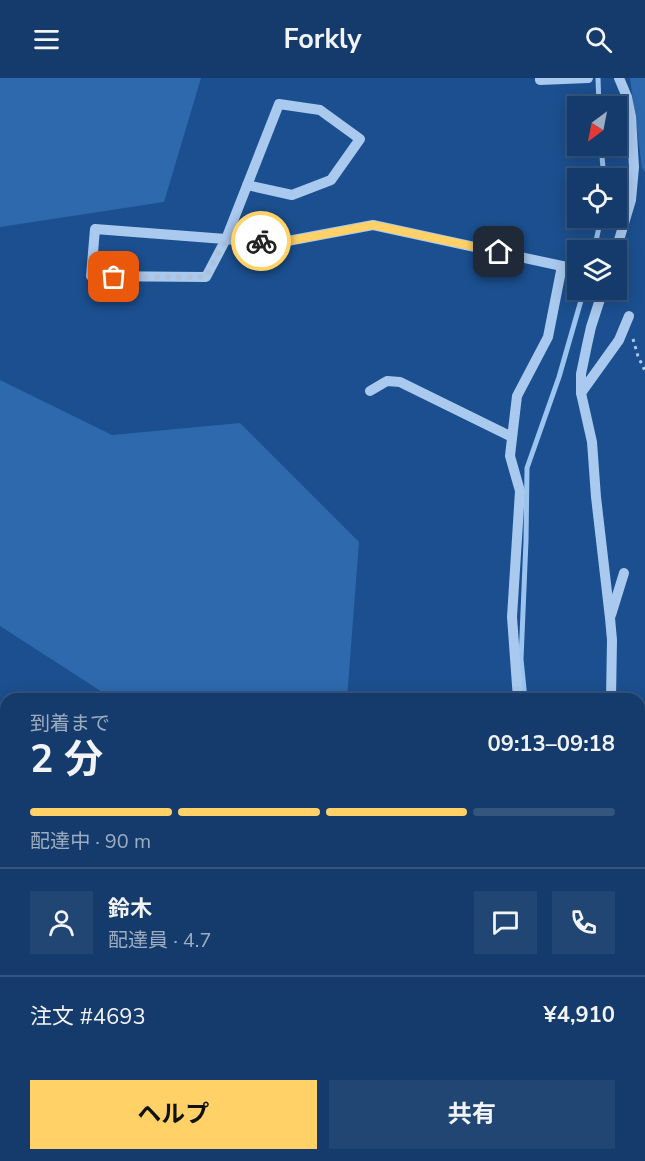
<!DOCTYPE html>
<html lang="ja">
<meta charset="utf-8">
<style>
body{margin:0;font-family:"Nunito Sans","Noto Sans JP",sans-serif;background:#214673;color:#f1f3f6;height:100vh;display:flex;flex-direction:column;font-size:22px;white-space:nowrap}
*{box-sizing:border-box;margin:0}
p{font-size:20px;color:#9dadc1}
.icon{flex:none;width:33px;height:33px;fill:none;stroke:currentColor;stroke-width:2;stroke-linecap:round;stroke-linejoin:round}
.map{position:relative;flex:1;overflow:hidden}
.details{position:absolute;left:0px;top:615px;width:645px;height:468px;display:flex;flex-direction:column;background:#143b6b;border-radius:18px 18px 0 0;box-shadow:0 3px 15px #0003,0 0 0 2px #33557e}
.details>*{flex:none}
.needle{width:39px;rotate:212deg}
.buttons{position:absolute;left:567px;top:18px;display:grid;gap:12px}
.buttons a{display:grid;place-items:center;width:60px;height:60px;border-radius:0px;background:#143b6b;box-shadow:0 3px 15px #0003,0 0 0 2px #33557e;font-size:30px}
.pin{position:absolute;display:grid;place-items:center;width:51px;height:51px;color:#fff;margin:-26px;border-radius:12px;box-shadow:0 3px 9px #0006}
.courier{position:absolute;display:grid;place-items:center;width:60px;height:60px;margin:-30px;border:4px solid #ffd166;border-radius:50%;background:#fff;color:#222;box-shadow:0 2px 8px #0007}
.overview em{font-style:normal;font-weight:700}
.overview div{display:flex;flex-direction:column-reverse}
.overview{display:flex;align-items:center;justify-content:space-between;height:102px;padding:0 30px}
h1{font-size:39px;font-weight:700;line-height:45px}
.bar{display:grid;grid-template-columns:repeat(4,1fr);gap:9px 6px;align-content:center;height:72px;padding:0 30px}
.bar i{height:8px;border-radius:4px;background:#33557e}
.bar .current{background:#ffd166}
.bar p{grid-column:span 4}
.line{display:flex;align-items:center;gap:15px;padding:0 30px;border-top:2px solid #33557e}
.line div{flex:1}
.round{display:grid;place-items:center;flex:none;width:63px;height:63px;border-radius:0px;background:#214673}
.button{display:flex;gap:12px;margin-top:auto;padding:12px 30px}
.button a{flex:1;height:69px;border-radius:0px;background:#ffd166;color:#111;font-size:24px;font-weight:700;line-height:69px;text-align:center}
.button a+a{background:#214673;color:#f1f3f6}
header{display:flex;justify-content:space-between;align-items:center;height:78px;padding:0 30px;background:#143b6b;font-size:27px;font-weight:700}
.map>svg:first-child{display:block}
.green{fill:#2e69ad}
.lines{fill:none;stroke-linecap:round;stroke-linejoin:round}
.stream{stroke:#9cc4f0;stroke-width:5}
.path{stroke:#a9c9ee;stroke-width:3;stroke-dasharray:3 4.5;stroke-linecap:butt}
.minor{stroke:#a9c9ee;stroke-width:10}
.done{stroke:#afc1d8;stroke-width:6;stroke-dasharray:0 10.8}
.route{stroke:#ffd166;stroke-width:8}
</style>
<header><svg class="icon" aria-label="menu" viewBox="0 0 24 24"><path d="M4 6h16M4 12h16M4 18h16"/></svg>Forkly<svg class="icon" aria-label="search" viewBox="0 0 24 24"><circle cx="10" cy="10" r="6"/><path d="M15 15l6 6"/></svg></header>
<div class="map">
<svg width="645" height="1083" viewBox="0 0 645 1083">
<rect width="100%" height="100%" fill="#1b4f8f"/>
<!-- green -->
<g class="green">
<polygon points="0,0 201,0 164,124 0,149"/>
<polygon points="630,0 645,0 645,94 642,90"/>
<polygon points="0,302 112,357 240,345 359,464 347,621 113,621 0,548"/>
<polygon points="0,737 6,744 6,919 0,918"/>
<polygon points="639,809 645,812 645,926 639,923"/>
<polygon points="6,969 6,1035 0,1035 0,984"/>
</g>
<g class="lines">
<!-- stream -->
<g class="stream">
<polyline points="598,0 599,28"/>
<polyline points="601,68 604,100"/>
<polyline points="594,172 601,140"/>
<polyline points="525,621 521,581 526,463 527,390 559,299 584,212"/>
<polyline points="530,1083 530,1077"/>
</g>
<!-- path -->
<g class="path">
<polyline points="633,261 638,278 645,293"/>
<polyline points="639,783 645,793"/>
</g>
<!-- minor -->
<g class="minor">
<polyline points="540,0 540,2 588,0"/>
<polyline points="247,107 292,117 331,102 360,61 320,32 279,26 226,161 206,199 91,198 95,151 277,165 373,147 562,188 578,193"/>
<polyline points="616,172 631,122 634,89 631,39 627,19 619,0"/>
<polyline points="603,212 591,249 587,267 581,296 581,315 592,364 596,419 610,540 612,562 611,621"/>
<polyline points="370,313 387,303 400,304 512,359"/>
<polyline points="581,315 619,262 629,238"/>
<polyline points="611,537 624,495"/>
<polyline points="518,621 512,539 520,413 510,378 511,369 517,318 548,259 562,188"/>
<polyline points="0,680 6,681"/>
<polyline points="639,725 645,723"/>
<polyline points="639,980 645,981"/>
<polyline points="0,1010 6,1000"/>
<polyline points="545,1077 545,1083"/>
<polyline points="363,1083 368,1077"/>
</g>
</g>
<g class="lines">
<!-- done -->
<polyline class="done" points="114,199 206,199 226,161 261,163"/>
<!-- route -->
<polyline class="route" points="261,163 278,165 373,147 499,174"/>
</g>
</svg>
<div class="buttons">
<a><svg class="needle" viewBox="-14 -14 28 28"><path d="M0-13l5 13h-10z" fill="#e53935"/><path d="M0 13l5-13h-10z" fill="#9dadc1"/></svg></a>
<a><svg class="icon" aria-label="locate" viewBox="0 0 24 24"><circle cx="12" cy="12" r="6"/><path d="M12 2v4M12 18v4M2 12h4M18 12h4"/></svg></a>
<a><svg class="icon" aria-label="layers" viewBox="0 0 24 24"><path d="M12 4l9 5-9 5-9-5zM3 14l9 5 9-5"/></svg></a>
</div>
<div class="pin" style="left:114px;top:199px;background:#ea580c"><svg class="icon" aria-label="bag" viewBox="0 0 24 24"><path d="M5 8h14l-1 12H6zM9 8a3 3 0 0 1 6 0"/></svg></div>
<div class="pin" style="left:499px;top:174px;background:#1f2937"><svg class="icon" aria-label="home" viewBox="0 0 24 24"><path d="M3 11l9-7 9 7M6 9v11h12V9"/></svg></div>
<div class="courier" style="left:261px;top:163px"><svg class="icon" aria-label="bike" viewBox="0 0 24 24"><circle cx="6" cy="16" r="4"/><circle cx="18" cy="16" r="4"/><path d="M6 16l4-8h5l3 8M10 8l3 8H6M13 5h3"/></svg></div>
<section class="details">
<div class="overview"><div><h1>2 分</h1><p>到着まで</p></div><em>09:13–09:18</em></div>
<div class="bar"><i class="current"></i><i class="current"></i><i class="current"></i><i></i><p>配達中 · 90 m</p></div>
<div class="line" style="height:108px"><a class="round"><svg class="icon" aria-label="person" viewBox="0 0 24 24"><circle cx="12" cy="8" r="4"/><path d="M4 21q1-7 8-7t8 7"/></svg></a><div><b>鈴木</b><p>配達員 · 4.7</p></div><a class="round"><svg class="icon" aria-label="chat" viewBox="0 0 24 24"><path d="M4 5h16v11H9l-5 4z"/></svg></a><a class="round"><svg class="icon" aria-label="phone" viewBox="0 0 24 24"><path d="M5 4h4l2 5-3 2q2 4 5 5l2-3 5 2v4C11 20 4 13 5 4z"/></svg></a></div>
<div class="line" style="height:78px"><div>注文 #4693</div><b>¥4,910</b></div>
<div class="button"><a>ヘルプ</a><a>共有</a></div>
</section>
</div>
